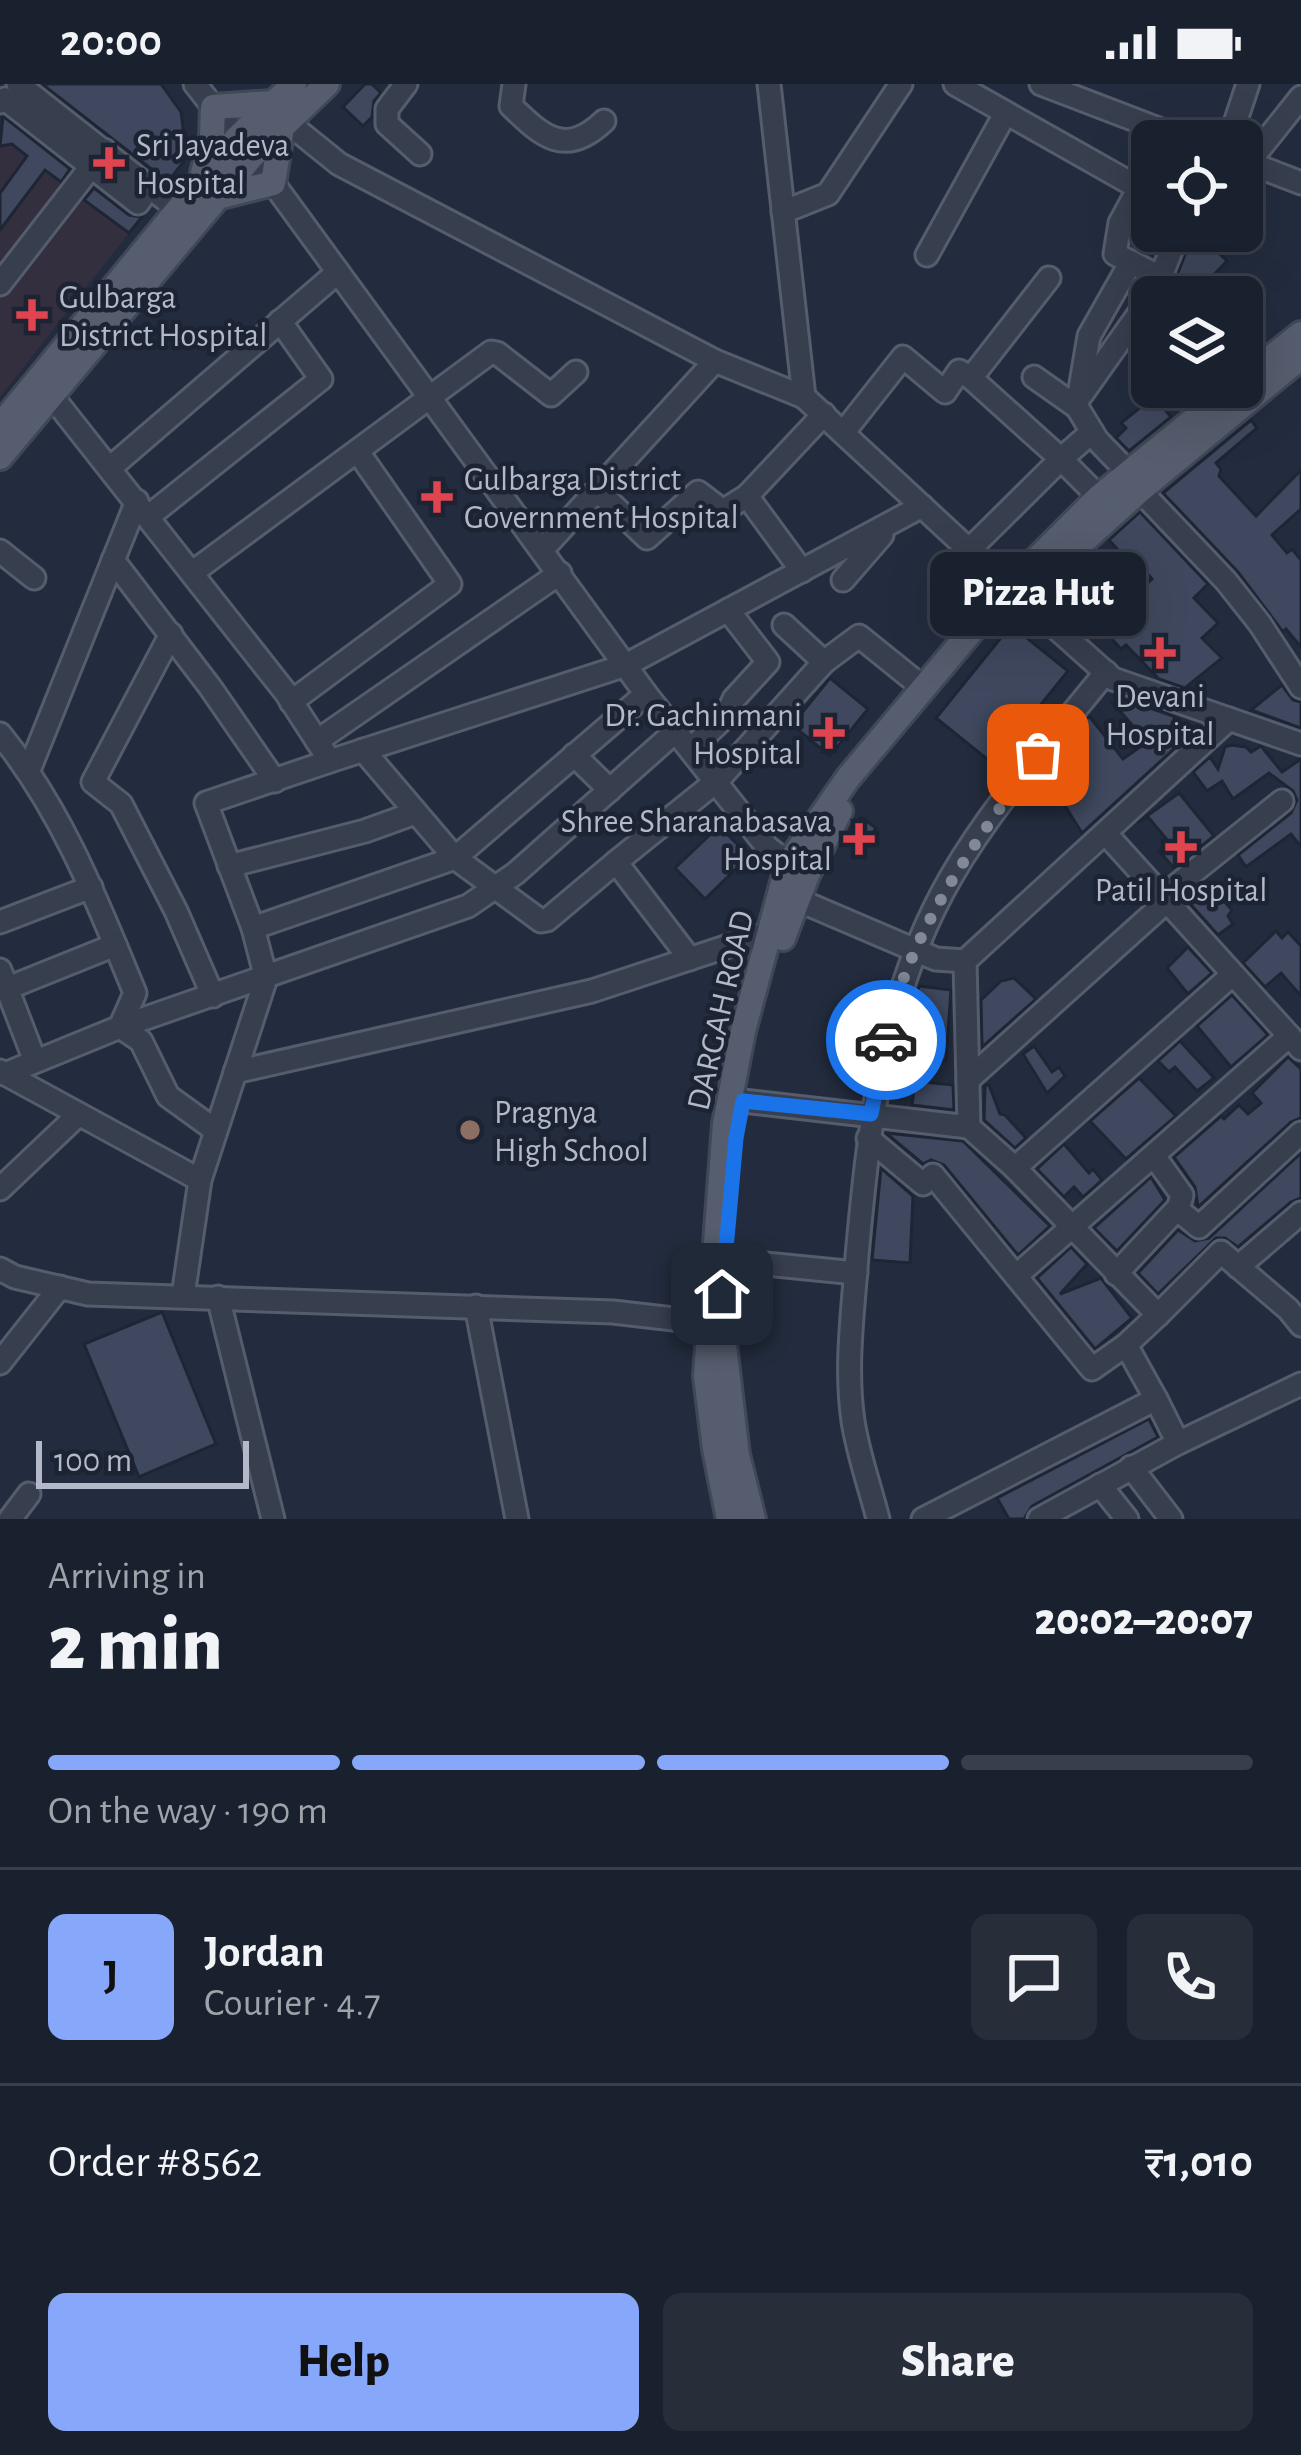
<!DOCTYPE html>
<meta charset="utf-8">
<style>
body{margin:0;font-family:"Alegreya Sans",sans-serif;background:#272e3a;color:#f1f3f6;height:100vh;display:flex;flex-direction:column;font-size:45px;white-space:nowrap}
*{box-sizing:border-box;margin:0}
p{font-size:39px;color:#9fa3aa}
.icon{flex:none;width:66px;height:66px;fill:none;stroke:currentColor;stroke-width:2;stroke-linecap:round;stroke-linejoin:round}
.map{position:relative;height:1435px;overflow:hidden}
.panel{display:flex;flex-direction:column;background:#1a212e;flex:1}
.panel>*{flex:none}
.controls{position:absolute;left:1131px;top:36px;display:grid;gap:24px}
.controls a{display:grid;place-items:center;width:132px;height:132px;border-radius:18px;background:#1a212e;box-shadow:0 12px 48px #0002,0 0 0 3px #383e4a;font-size:60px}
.scale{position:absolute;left:36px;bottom:30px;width:213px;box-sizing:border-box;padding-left:12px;border:6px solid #b3b9c9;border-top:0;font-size:33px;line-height:42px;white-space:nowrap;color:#b3b9c9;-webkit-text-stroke:9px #1c2333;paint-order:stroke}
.pin{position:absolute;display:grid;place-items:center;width:102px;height:102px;color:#fff;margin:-51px;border-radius:24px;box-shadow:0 6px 18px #0006}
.courier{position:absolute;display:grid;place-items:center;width:120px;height:120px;margin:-60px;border:9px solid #1a73e8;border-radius:50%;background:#fff;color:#222;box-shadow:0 3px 15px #0007}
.bubble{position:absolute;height:84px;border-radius:18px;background:#1a212e;box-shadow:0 12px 48px #0002,0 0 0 3px #383e4a;font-size:39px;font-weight:800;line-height:84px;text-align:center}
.headline em{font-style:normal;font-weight:800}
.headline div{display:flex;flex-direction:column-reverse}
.headline{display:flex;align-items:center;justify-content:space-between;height:204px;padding:0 48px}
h1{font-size:78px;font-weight:800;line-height:90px}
.bar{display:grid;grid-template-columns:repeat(4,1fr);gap:18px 12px;align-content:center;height:144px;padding:0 48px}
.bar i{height:15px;border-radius:9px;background:#383e4a}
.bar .selected{background:#87a7fb}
.bar p{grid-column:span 4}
.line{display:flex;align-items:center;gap:30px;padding:0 48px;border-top:3px solid #383e4a}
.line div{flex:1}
.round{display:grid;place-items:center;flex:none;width:126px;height:126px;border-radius:18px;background:#272e3a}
.primary-button{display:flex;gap:24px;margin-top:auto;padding:24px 48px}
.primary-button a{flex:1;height:138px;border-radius:18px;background:#87a7fb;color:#111;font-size:48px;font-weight:800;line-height:138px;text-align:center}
.primary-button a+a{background:#272e3a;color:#f1f3f6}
.status{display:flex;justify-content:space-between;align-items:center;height:84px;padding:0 60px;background:#1a212e;direction:ltr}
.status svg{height:33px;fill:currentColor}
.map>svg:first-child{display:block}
.medical{fill:#332f3f}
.building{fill:#3f485e;stroke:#1e2535;stroke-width:3}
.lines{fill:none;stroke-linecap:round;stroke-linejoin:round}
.minor-casing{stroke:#555c6c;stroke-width:27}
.major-casing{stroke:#404757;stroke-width:30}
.minor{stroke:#373e4e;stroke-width:21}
.major{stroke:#555d6e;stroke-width:24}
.done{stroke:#818898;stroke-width:12;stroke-dasharray:0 21.6}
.route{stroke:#1a73e8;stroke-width:15}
.health-dot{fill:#e0444e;stroke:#1c2333;stroke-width:4.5}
.education-dot{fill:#8d6e63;stroke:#1c2333;stroke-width:4.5}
.labels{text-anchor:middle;stroke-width:9;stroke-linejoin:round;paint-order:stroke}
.poi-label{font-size:33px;fill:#b3b9c9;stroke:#1c2333;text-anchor:start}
.street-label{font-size:33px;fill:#b3b9c9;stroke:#1c2333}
</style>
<div class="status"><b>20:00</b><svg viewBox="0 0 49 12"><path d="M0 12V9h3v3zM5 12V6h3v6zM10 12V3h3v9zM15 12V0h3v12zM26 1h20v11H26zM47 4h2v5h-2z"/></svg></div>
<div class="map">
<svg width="1301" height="1435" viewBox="0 0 1301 1435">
<rect width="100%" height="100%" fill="#232c3e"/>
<!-- medical -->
<polygon class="medical" points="12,60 129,149 0,313 0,62"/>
<!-- building -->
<g class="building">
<polygon points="42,0 161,0 181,28 187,73 168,98"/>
<polygon points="365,0 372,0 381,9 374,17 372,33 363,42 343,23"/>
<polygon points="3,32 70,85 61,98 45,86 0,146 0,109 27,72 12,60 0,62"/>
<polygon points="94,104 129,131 142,133 129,149 84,116"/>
<polygon points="1194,147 1207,148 1230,162 1221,171 1227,177 1198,207 1205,213 1178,213 1184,207 1174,199"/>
<polygon points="1152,237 1152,280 1145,289 1133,280 1152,254 1144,248"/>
<polygon points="1158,317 1171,333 1129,367 1116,354 1126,344 1121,339 1142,322"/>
<polygon points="1251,336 1257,344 1216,379 1221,385 1219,392 1256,432 1301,386 1301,425 1272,451 1287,469 1292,465 1301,476 1301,563 1286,545 1283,548 1238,488 1163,409"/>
<polygon points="444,399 452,411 432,425 424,413"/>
<polygon points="1140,428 1208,500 1194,514 1218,539 1202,554 1222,574 1185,604 1159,595 1126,561 1121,565 1100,542 1152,495 1133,472 1126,475 1109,456"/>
<polygon points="1066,495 1097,534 1086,545 1051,508"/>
<polygon points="1007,533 1020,538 1023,551 1068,587 1022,644 1016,639 987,675 936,634 1000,555 997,544"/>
<polygon points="830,594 868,625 830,672 792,641"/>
<polygon points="1282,601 1293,616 1301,618 1301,644 1251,626"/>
<polygon points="1113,611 1173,632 1177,636 1156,655 1199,642 1082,749 1065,722 1038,695 1089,632 1123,675 1147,658 1112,618 1120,616"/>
<polygon points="1231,661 1246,663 1251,668 1261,662 1282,688 1301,675 1301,763 1291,750 1246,783 1238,771 1291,729 1297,716 1293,707 1269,689 1233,715 1222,697 1207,707 1193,688 1210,673 1218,685 1225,663"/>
<polygon points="1179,709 1214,752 1174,784 1159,767 1169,758 1148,733 1137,739"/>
<polygon points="861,733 876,744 860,767 845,756"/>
<polygon points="719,742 749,772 705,815 675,784"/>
<polygon points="1206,797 1232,826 1228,832 1233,840 1218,851 1185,814"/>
<polygon points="1276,847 1282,854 1288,848 1301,862 1301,912 1281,889 1265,903 1243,879"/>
<polygon points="1188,863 1212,889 1188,910 1167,884"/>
<polygon points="1014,894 1036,915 982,963 981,916 1001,897"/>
<polygon points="919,902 951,906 946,976 900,970"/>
<polygon points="1232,911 1268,951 1231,983 1197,942"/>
<polygon points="1180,957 1214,994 1197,1007 1175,983 1169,988 1158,977"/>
<polygon points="1034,962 1052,988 1059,983 1065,992 1047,1009 1023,970"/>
<polygon points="1288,973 1301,985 1301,1034 1291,1038 1198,1123 1195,1103 1174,1073 1221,1032 1224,1035 1239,1021 1248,1030 1261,1019 1252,1009"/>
<polygon points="1139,994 1176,1032 1126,1075 1090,1037"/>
<polygon points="915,997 953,1001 954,1026 912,1021"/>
<polygon points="985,1001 989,1001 1000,1030 1005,1031 1026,1054 1015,1064 984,1036"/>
<polygon points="886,1049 963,1057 1050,1142 1018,1171 944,1081 931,1076 923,1080"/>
<polygon points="1064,1060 1089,1089 1093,1085 1102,1096 1083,1113 1074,1103 1064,1113 1037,1085"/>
<polygon points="1301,1069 1301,1114 1291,1118 1238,1163 1225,1154 1216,1154 1158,1210 1138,1189 1178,1146 1195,1157 1209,1154"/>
<polygon points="881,1084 913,1112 910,1179 872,1176"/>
<polygon points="1151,1093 1165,1116 1117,1167 1094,1144"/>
<polygon points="1071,1163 1087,1180 1060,1210 1101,1194 1132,1234 1095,1265 1037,1194"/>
<polygon points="162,1228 216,1360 139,1393 84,1260"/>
<polygon points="1149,1335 1158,1353 1032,1422 1024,1435 1009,1435 997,1414"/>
</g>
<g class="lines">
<!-- minor casing -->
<g class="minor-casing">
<g id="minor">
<polyline points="18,0 149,103"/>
<polyline points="195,0 273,99 646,610 767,763 800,788"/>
<polyline points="406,0 387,25 387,40 420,70"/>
<path d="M514 0 511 22C542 52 565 74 604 37"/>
<polyline points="769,0 804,313 1008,502"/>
<polyline points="955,0 1139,104 1120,139 1115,170 1158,192"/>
<polyline points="1041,0 1190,57"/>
<polyline points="0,18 5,15 138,119 149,103 178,125"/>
<polyline points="287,38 339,80 715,277 804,313"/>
<polyline points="1229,57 1248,0"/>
<polyline points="1242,76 1301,99"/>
<polyline points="1249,78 1301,13"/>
<polyline points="783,128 828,110 901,0"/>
<polyline points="927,171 1005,30"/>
<polyline points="1049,194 971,294 1061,375 1092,348"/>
<polyline points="0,200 104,66"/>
<polyline points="1034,293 1078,324"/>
<polyline points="1082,310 1155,207 1179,147"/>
<polyline points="51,311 286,609 330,677 626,581 922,422"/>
<polyline points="843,349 903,273 945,308 959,287 971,294"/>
<polyline points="110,384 338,188"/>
<polyline points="1128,388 1097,356 1077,323 1089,252 1131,178"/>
<polyline points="1129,395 1226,497 1260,540 1301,603"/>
<polyline points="597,406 647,454 698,408 723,427 747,412"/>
<polyline points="149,432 321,295 280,237"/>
<polyline points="543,465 715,277"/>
<polyline points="969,466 1061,375 1099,413"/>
<polyline points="0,467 34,494"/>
<polyline points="113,476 210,603 275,697"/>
<polyline points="802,487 747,412 824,330"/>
<polyline points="193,488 491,268 497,269 551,311 576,288"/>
<polyline points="843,496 882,451"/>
<polyline points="1029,520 1113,595 1301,660"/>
<polyline points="784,541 824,578"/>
<polyline points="171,550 93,698 121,720 176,827 213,912"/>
<polyline points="291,618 450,500 358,368"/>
<path d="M0 650C62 726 98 819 135 909L120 943 141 957 168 1012 215 1046"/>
<polyline points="317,657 560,489"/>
<polyline points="691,665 727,631 734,615 768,578 728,526"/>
<polyline points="363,666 455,774 541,837 547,836 616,778"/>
<polyline points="574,671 610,706"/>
<polyline points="29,686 137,417"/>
<polyline points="1107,751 1301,965"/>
<polyline points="229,782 365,747 415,729"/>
<polyline points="1162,813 1282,717"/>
<polyline points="798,816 936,875 965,877 1229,635"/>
<polyline points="0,838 91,803"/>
<polyline points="253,844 455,774 646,610"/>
<polyline points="690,875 616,778 718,696 824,578 859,552 921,602"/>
<polyline points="965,877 969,1043 1015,1084 1158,1231 1221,1168 1288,1225 1301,1241"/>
<polyline points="0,886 35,977"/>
<polyline points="8,904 115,861"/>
<polyline points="0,987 200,1096"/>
<polyline points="235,988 592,907 771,848"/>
<polyline points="5,990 120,943 468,822 516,789 676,647"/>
<polyline points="968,996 1166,818"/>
<polyline points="743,1017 969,1043"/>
<polyline points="868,1054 923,1100 933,1091 1092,1285 1126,1261"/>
<polyline points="1154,1072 1182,1111 1178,1126 1199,1143 1301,1049"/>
<polyline points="1015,1084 1232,891"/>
<polyline points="0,1105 78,1031"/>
<polyline points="725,1176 856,1189"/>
<polyline points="1238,1183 1301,1129"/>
<polyline points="0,1185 15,1193 88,1210 613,1228 708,1239"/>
<polyline points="1116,1190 1177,1125"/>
<polyline points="1016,1192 1289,952"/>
<polyline points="183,1212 200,1096 266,894 253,844 206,719 330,677"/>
<polyline points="218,1213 273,1435"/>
<polyline points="476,1222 517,1435"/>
<polyline points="0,1279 60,1203"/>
<polyline points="1156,1315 1126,1261 1158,1231"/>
<polyline points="1131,1383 1171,1435"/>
<polyline points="1100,1401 1127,1435"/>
<polyline points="10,1435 29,1410"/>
<path d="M878 1435C870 1403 858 1370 853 1337 845 1283 853 1227 857 1172 869 1040 883 911 951 793 993 720 1053 654 1106 588"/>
<polyline points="923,1435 1156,1315 1178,1359"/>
<polyline points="1039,1435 1178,1359 1301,1300"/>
</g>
</g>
<!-- major casing -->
<g class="major-casing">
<g id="major">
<polyline points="203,89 212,54 213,23 273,19"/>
<polyline points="217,113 273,99 282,43"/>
<polyline points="1242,297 1301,250"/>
<polyline points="0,342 237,54 294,0"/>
<polyline points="0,373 252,72 327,0"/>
<circle cx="1018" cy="511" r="14"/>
<polyline points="1013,499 1099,413 1234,303"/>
<polyline points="1030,505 1139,407 1301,273"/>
<polyline points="783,854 807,791 840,727"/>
<polyline points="721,1236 737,1371 753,1435"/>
<polyline points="729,1435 715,1365 706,1292 725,1040 743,947 788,780 848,694 1005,507"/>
</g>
</g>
<!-- minor -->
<use href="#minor" class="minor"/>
<!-- major -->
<use href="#major" class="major"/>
</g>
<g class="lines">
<!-- done -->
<path class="done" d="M886 956C908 847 975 759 1038 671"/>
<!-- route -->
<polyline class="route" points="722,1210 736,1054 743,1017 871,1030 886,956"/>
</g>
<!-- markers -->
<g class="health-dot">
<path d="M103 61h12v12h12v12h-12v12h-12v-12h-12v-12h12z"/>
<path d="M26 213h12v12h12v12h-12v12h-12v-12h-12v-12h12z"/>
<path d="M431 395h12v12h12v12h-12v12h-12v-12h-12v-12h12z"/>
<path d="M1154 551h12v12h12v12h-12v12h-12v-12h-12v-12h12z"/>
<path d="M823 631h12v12h12v12h-12v12h-12v-12h-12v-12h12z"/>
<path d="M853 737h12v12h12v12h-12v12h-12v-12h-12v-12h12z"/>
<path d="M1175 745h12v12h12v12h-12v12h-12v-12h-12v-12h12z"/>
</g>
<circle class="education-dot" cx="470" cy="1046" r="12"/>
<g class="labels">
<!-- poi labels -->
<g class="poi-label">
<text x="136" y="72">Sri Jayadeva<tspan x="136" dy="38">Hospital</tspan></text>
<text x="59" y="224">Gulbarga<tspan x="59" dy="38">District Hospital</tspan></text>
<text x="464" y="406">Gulbarga District<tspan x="464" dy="38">Government Hospital</tspan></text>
<text x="1160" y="623" text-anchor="middle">Devani<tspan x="1160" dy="38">Hospital</tspan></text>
<text x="802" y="642" text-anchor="end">Dr. Gachinmani<tspan x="802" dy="38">Hospital</tspan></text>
<text x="832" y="748" text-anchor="end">Shree Sharanabasava<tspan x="832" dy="38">Hospital</tspan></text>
<text x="1181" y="817" text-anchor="middle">Patil Hospital</text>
<text x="494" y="1039">Pragnya<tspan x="494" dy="38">High School</tspan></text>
</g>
<!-- street labels -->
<g class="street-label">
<text transform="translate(719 926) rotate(-77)" y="12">DARGAH ROAD</text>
</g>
</g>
</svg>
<div class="controls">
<a><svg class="icon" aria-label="locate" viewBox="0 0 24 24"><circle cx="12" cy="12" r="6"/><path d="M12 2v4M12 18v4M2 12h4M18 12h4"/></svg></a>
<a><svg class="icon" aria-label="layers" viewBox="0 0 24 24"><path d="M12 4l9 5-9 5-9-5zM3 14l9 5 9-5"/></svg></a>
</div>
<div class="scale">100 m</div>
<div class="pin" style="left:1038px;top:671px;background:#ea580c"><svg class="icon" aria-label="bag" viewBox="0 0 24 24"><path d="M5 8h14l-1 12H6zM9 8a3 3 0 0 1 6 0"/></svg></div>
<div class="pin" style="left:722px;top:1210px;background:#1f2937"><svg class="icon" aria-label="home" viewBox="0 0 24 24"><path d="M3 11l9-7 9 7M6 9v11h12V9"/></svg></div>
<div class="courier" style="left:886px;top:956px"><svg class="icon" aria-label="car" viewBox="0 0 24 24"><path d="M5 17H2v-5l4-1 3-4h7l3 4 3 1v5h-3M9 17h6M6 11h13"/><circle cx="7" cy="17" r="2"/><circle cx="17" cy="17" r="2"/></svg></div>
<div class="bubble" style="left:930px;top:468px;width:216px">Pizza Hut</div>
</div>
<section class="panel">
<div class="headline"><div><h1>2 min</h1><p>Arriving in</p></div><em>20:02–20:07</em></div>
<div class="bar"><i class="selected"></i><i class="selected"></i><i class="selected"></i><i></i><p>On the way · 190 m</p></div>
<div class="line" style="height:216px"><b class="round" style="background:#87a7fb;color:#111">J</b><div><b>Jordan</b><p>Courier · 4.7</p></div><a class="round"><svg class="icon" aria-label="chat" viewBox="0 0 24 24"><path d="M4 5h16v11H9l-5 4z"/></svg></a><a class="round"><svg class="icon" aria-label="phone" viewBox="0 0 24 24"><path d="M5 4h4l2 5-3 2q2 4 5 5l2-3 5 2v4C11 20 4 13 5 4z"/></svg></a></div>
<div class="line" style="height:156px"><div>Order #8562</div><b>₹1,010</b></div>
<div class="primary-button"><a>Help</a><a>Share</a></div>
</section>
